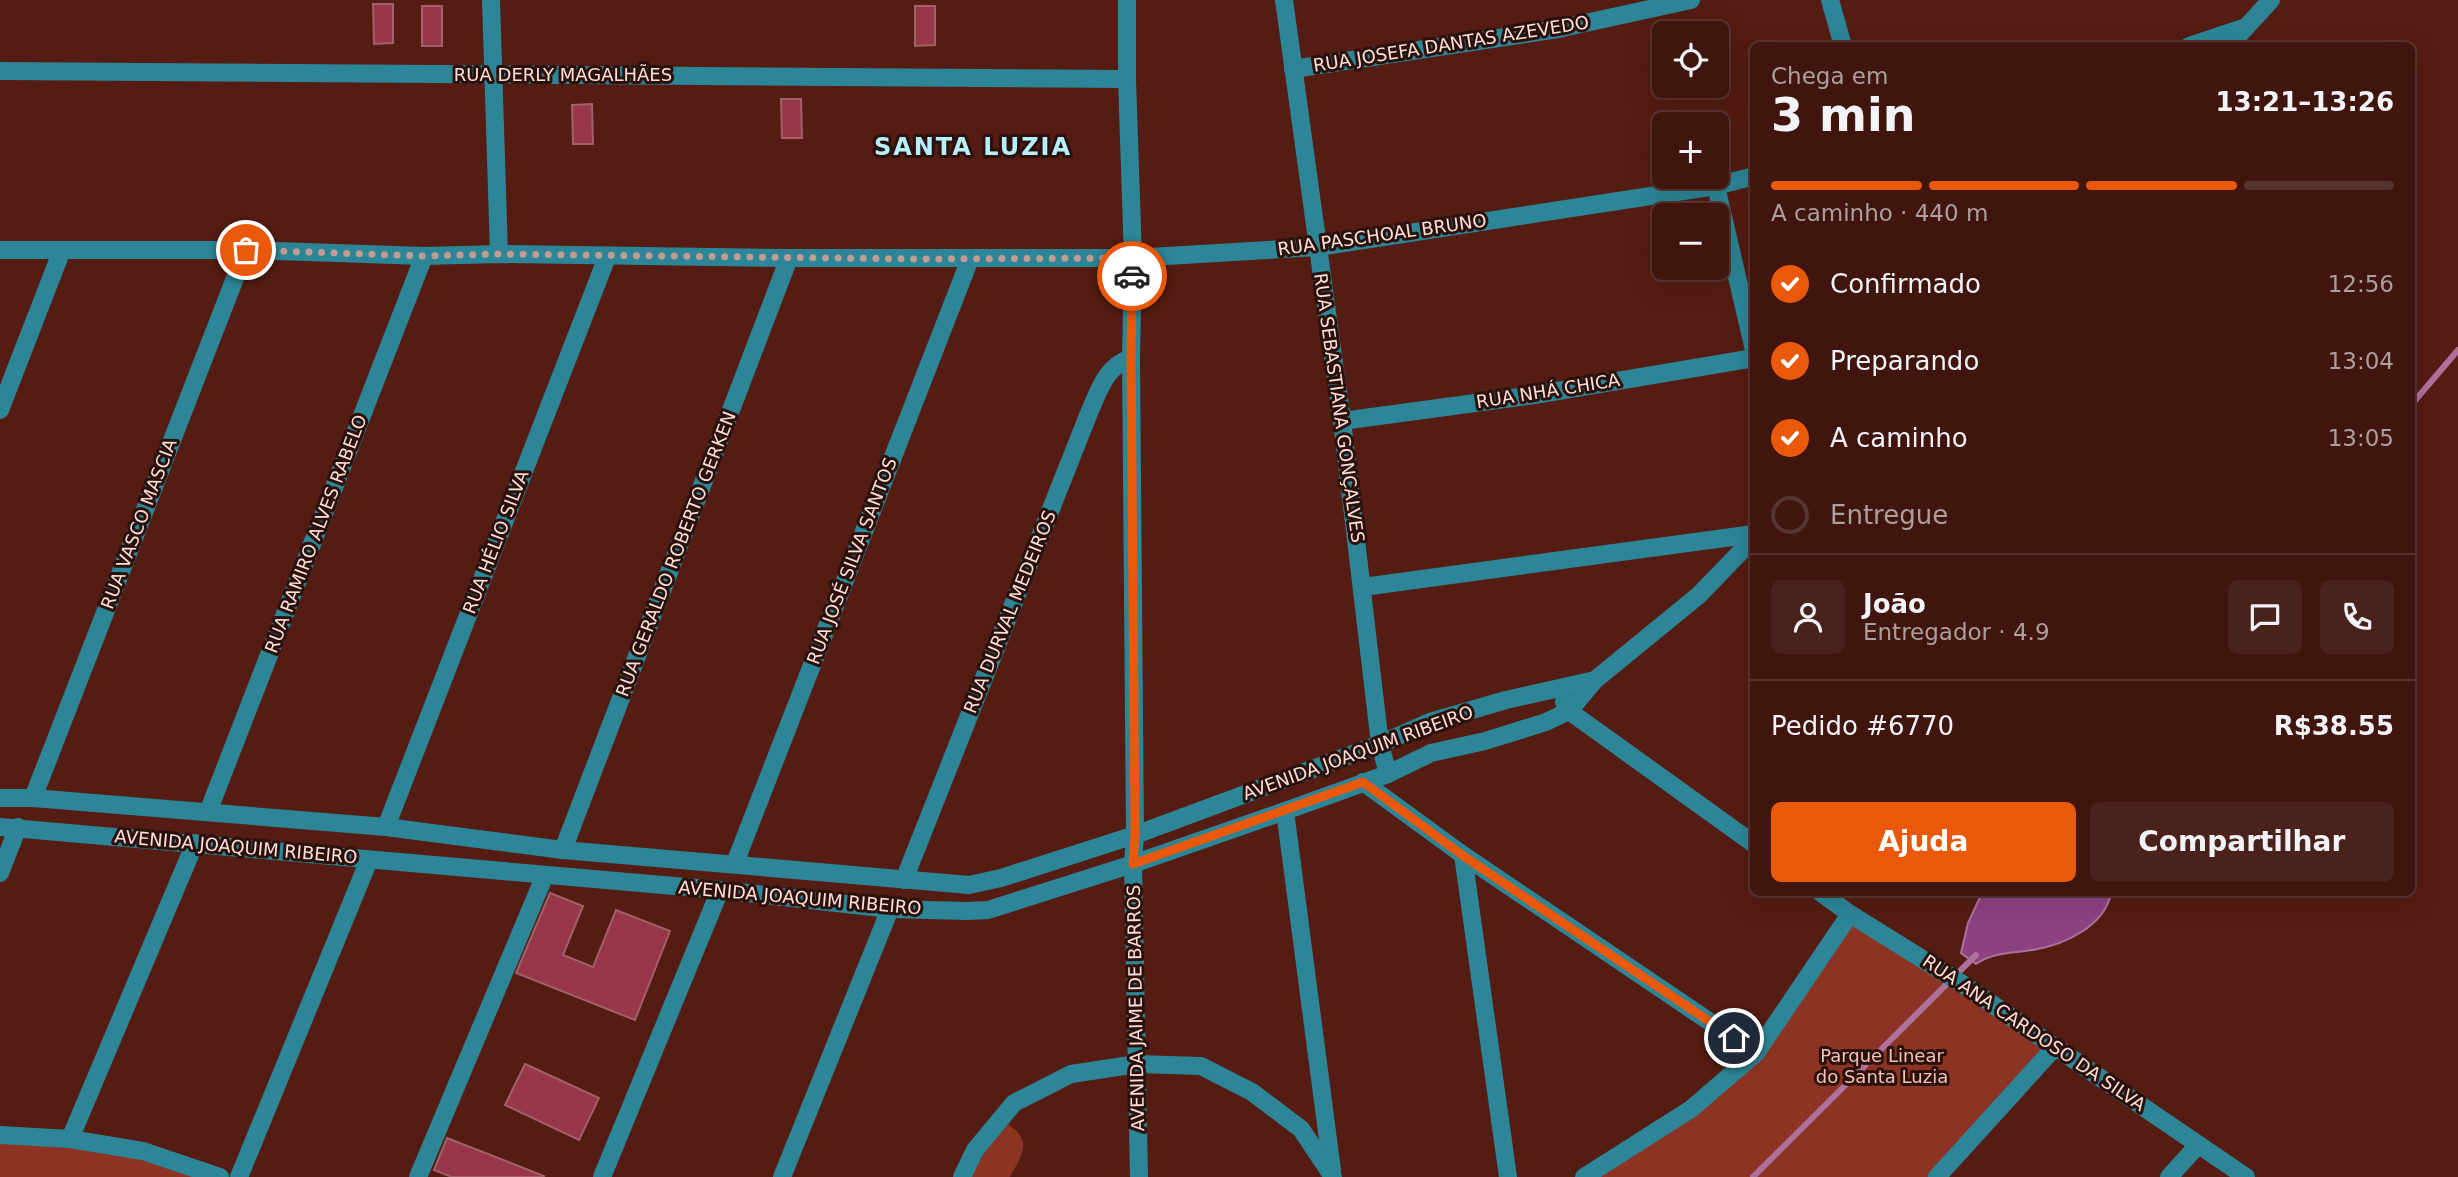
<!DOCTYPE html>
<html lang="pt">
<meta charset="utf-8">
<style>
body{margin:0;font-family:"DejaVu Sans",sans-serif;background:#4a221c;color:#f1f3f6;height:100vh;display:flex;flex-direction:column;font-size:26px;white-space:nowrap}
*{box-sizing:border-box;margin:0}
p{font-size:23px;color:#ad9f9e}
.icon{flex:none;width:38px;height:38px;fill:none;stroke:currentColor;stroke-width:2;stroke-linecap:round;stroke-linejoin:round}
.map{position:relative;flex:1;overflow:hidden}
.drawer{position:absolute;left:1750px;top:42px;width:665px;height:854px;display:flex;flex-direction:column;background:#3f150e;border-radius:10px;box-shadow:0 7px 28px #0002,0 0 0 2px #58342e}
.drawer>*{flex:none}
.fabs{position:absolute;left:1652px;top:21px;display:grid;gap:14px}
.fabs a{display:grid;place-items:center;width:77px;height:77px;border-radius:10px;background:#3f150e;box-shadow:0 7px 28px #0002,0 0 0 2px #58342e;font-size:35px}
.pin{position:absolute;display:grid;place-items:center;width:60px;height:60px;color:#fff;margin:-30px;border:4px solid #fff;border-radius:50%;box-shadow:0 2px 7px #0007}
.courier{position:absolute;display:grid;place-items:center;width:70px;height:70px;margin:-35px;border:5px solid #ea580c;border-radius:50%;background:#fff;color:#222;box-shadow:0 2px 9px #0007}
.overview em{font-style:normal;font-weight:700}
.overview div{display:flex;flex-direction:column-reverse}
.overview{display:flex;align-items:center;justify-content:space-between;height:119px;padding:0 21px}
h1{font-size:46px;font-weight:700;line-height:52px}
.bar{display:grid;grid-template-columns:repeat(4,1fr);gap:10px 7px;align-content:center;height:84px;padding:0 21px}
.bar i{height:9px;border-radius:5px;background:#58342e}
.bar .selected{background:#ea580c}
.bar p{grid-column:span 4}
.line{display:flex;align-items:center;gap:18px;padding:0 21px;border-top:2px solid #58342e}
.line div{flex:1}
.round{display:grid;place-items:center;flex:none;width:74px;height:74px;border-radius:10px;background:#4a221c}
ol{padding:0 21px;list-style:none}
li{display:flex;align-items:center;gap:21px;height:77px}
li p{margin-inline-start:auto}
li .icon{padding:7px;border-radius:50%;background:#ea580c;color:#fff;stroke-width:4}
li:last-child{color:#ad9f9e}
li i{width:38px;height:38px;border:4px solid #58342e;border-radius:50%}
.action{display:flex;gap:14px;margin-top:auto;padding:14px 21px}
.action a{flex:1;height:80px;border-radius:10px;background:#ea580c;color:#fff;font-size:28px;font-weight:700;line-height:80px;text-align:center}
.action a+a{background:#4a221c;color:#f1f3f6}
.map>svg:first-child{display:block}
.green{fill:#8c3323}
.water{fill:#8c4282;stroke:#ae719c;stroke-width:2}
.lines{fill:none;stroke-linecap:round;stroke-linejoin:round}
.stream{stroke:#ae719c;stroke-width:6}
.building{fill:#983749;stroke:#a26068;stroke-width:2}
.minor{stroke:#2c8697;stroke-width:18}
.done{stroke:#c29b93;stroke-width:7;stroke-dasharray:0 12.6}
.route{stroke:#ea580c;stroke-width:9}
.labels{text-anchor:middle;stroke-width:6;stroke-linejoin:round;paint-order:stroke}
.street-label{font-size:18px;fill:#fddfd8;stroke:#2a110c}
.park-label{font-size:18px;fill:#f7c1b5;stroke:#2a110c}
.district-label{font-size:24px;font-weight:bold;letter-spacing:2px;fill:#b7f0fc;stroke:#2a110c}
</style>
<div class="map">
<svg width="2458" height="1177" viewBox="0 0 2458 1177">
<rect width="100%" height="100%" fill="#541c12"/>
<!-- green -->
<g class="green">
<polygon points="1850,914 2055,1047 1937,1177 1584,1177 1756,1053"/>
<path d="M1008 1124C1033 1141 1022 1155 1010 1177H967L998 1130Z"/>
<polygon points="0,1135 70,1139 220,1177 0,1177"/>
</g>
<!-- water -->
<path class="water" d="M1982 893V892L2111 893C2105 926 2064 945 2033 950 2013 953 1993 952 1976 964L1961 953 1968 923Z"/>
<g class="lines">
<!-- stream -->
<g class="stream">
<polyline points="2412,404 2458,350"/>
<polyline points="1753,1177 1976,955"/>
</g>
</g>
<!-- building -->
<g class="building">
<polygon points="373,4 393,4 393,43 374,44"/>
<rect x="422" y="6" width="20" height="40"/>
<polygon points="915,6 935,6 935,45 915,46"/>
<polygon points="781,99 801,99 802,138 782,138"/>
<polygon points="592,104 593,144 573,144 572,105"/>
<polygon points="550,893 583,906 563,955 593,967 616,910 670,931 635,1020 516,973"/>
<polygon points="525,1064 599,1098 579,1140 505,1105"/>
<polygon points="447,1138 544,1176 543,1177 452,1177 434,1170"/>
</g>
<g class="lines">
<!-- minor -->
<g class="minor">
<polyline points="491,0 499,254"/>
<polyline points="1127,0 1127,79 1133,258 1131,358 1135,835 1133,864 1139,1177"/>
<polyline points="1284,0 1342,421 1380,744 1388,774"/>
<polyline points="1830,0 1843,46"/>
<polyline points="2189,46 2243,28"/>
<polyline points="2229,46 2271,0"/>
<polyline points="1293,69 1558,29 1691,0"/>
<polyline points="0,71 1127,79"/>
<polyline points="1716,186 1754,350"/>
<polyline points="0,250 246,250 424,256 499,254 789,258 1133,258 1318,247 1716,186 1754,176"/>
<polyline points="0,410 62,250"/>
<polyline points="1342,421 1534,395 1754,358"/>
<polyline points="1363,587 1754,534"/>
<polyline points="1564,702 1569,711 1754,844"/>
<polyline points="1363,782 1463,855 1756,1053"/>
<polyline points="0,798 33,798 386,827 563,850 969,885 1001,878 1135,835 1380,744 1430,722 1506,700 1595,680"/>
<polyline points="33,798 246,250"/>
<polyline points="1285,811 1332,1170"/>
<polyline points="208,812 424,256"/>
<polyline points="0,827 720,890 890,909 967,911 988,910 1133,864 1285,811 1388,774 1431,753 1485,741 1546,722 1569,711 1595,680 1699,595 1754,538"/>
<polyline points="386,827 607,257"/>
<polyline points="563,850 789,258"/>
<polyline points="1463,855 1508,1177"/>
<polyline points="735,863 970,259"/>
<polyline points="0,873 18,827"/>
<path d="M904 880 1089 413C1099 390 1106 366 1131 358"/>
<polyline points="1820,892 1850,914 1964,985 2246,1177"/>
<polyline points="0,1135 70,1139 143,1151 220,1177"/>
<polyline points="70,1139 195,843"/>
<polyline points="239,1177 369,860"/>
<polyline points="418,1177 545,875"/>
<polyline points="602,1177 720,890"/>
<polyline points="782,1177 890,909"/>
<polyline points="962,1177 975,1150 1014,1103 1071,1074 1137,1064 1201,1066 1252,1092 1301,1129 1333,1177"/>
<polyline points="1584,1177 1691,1109 1756,1053 1850,914"/>
<polyline points="1937,1177 2055,1047"/>
<polyline points="2169,1177 2198,1145"/>
</g>
</g>
<g class="lines">
<!-- done -->
<polyline class="done" points="246,250 424,256 499,254 918,259 1133,258 1132,276"/>
<!-- route -->
<polyline class="route" points="1132,276 1131,358 1135,835 1133,864 1363,782 1462,855 1734,1038"/>
</g>
<g class="labels">
<!-- street labels -->
<g class="street-label">
<text transform="translate(1451 44) rotate(-9)" y="6">RUA JOSEFA DANTAS AZEVEDO</text>
<text x="563" y="81">RUA DERLY MAGALHÃES</text>
<text transform="translate(1382 235) rotate(-8)" y="6">RUA PASCHOAL BRUNO</text>
<text transform="translate(1548 391) rotate(-9)" y="6">RUA NHÁ CHICA</text>
<text transform="translate(1339 408) rotate(82)" y="6">RUA SEBASTIANA GONÇALVES</text>
<text transform="translate(139 524) rotate(-69)" y="6">RUA VASCO MASCIA</text>
<text transform="translate(316 534) rotate(-69)" y="6">RUA RAMIRO ALVES RABELO</text>
<text transform="translate(496 542) rotate(-69)" y="6">RUA HÉLIO SILVA</text>
<text transform="translate(676 554) rotate(-69)" y="6">RUA GERALDO ROBERTO GERKEN</text>
<text transform="translate(852 561) rotate(-69)" y="6">RUA JOSÉ SILVA SANTOS</text>
<text transform="translate(1010 612) rotate(-68)" y="6">RUA DURVAL MEDEIROS</text>
<text transform="translate(1358 753) rotate(-20)" y="6">AVENIDA JOAQUIM RIBEIRO</text>
<text transform="translate(236 847) rotate(5)" y="6">AVENIDA JOAQUIM RIBEIRO</text>
<text transform="translate(800 898) rotate(5)" y="6">AVENIDA JOAQUIM RIBEIRO</text>
<text transform="translate(1136 1008) rotate(-91)" y="6">AVENIDA JAIME DE BARROS</text>
<text transform="translate(2034 1033) rotate(34)" y="6">RUA ANA CARDOSO DA SILVA</text>
</g>
<!-- park labels -->
<g class="park-label">
<text x="1882" y="1062">Parque Linear<tspan x="1882" dy="21">do Santa Luzia</tspan></text>
</g>
<!-- district labels -->
<g class="district-label">
<text x="973" y="155">SANTA LUZIA</text>
</g>
</g>
</svg>
<div class="fabs">
<a><svg class="icon" aria-label="locate" viewBox="0 0 24 24"><circle cx="12" cy="12" r="6"/><path d="M12 2v4M12 18v4M2 12h4M18 12h4"/></svg></a>
<a>+</a>
<a>−</a>
</div>
<div class="pin" style="left:246px;top:250px;background:#ea580c"><svg class="icon" aria-label="bag" viewBox="0 0 24 24"><path d="M5 8h14l-1 12H6zM9 8a3 3 0 0 1 6 0"/></svg></div>
<div class="pin" style="left:1734px;top:1038px;background:#1f2937"><svg class="icon" aria-label="home" viewBox="0 0 24 24"><path d="M3 11l9-7 9 7M6 9v11h12V9"/></svg></div>
<div class="courier" style="left:1132px;top:276px"><svg class="icon" aria-label="car" viewBox="0 0 24 24"><path d="M5 17H2v-5l4-1 3-4h7l3 4 3 1v5h-3M9 17h6M6 11h13"/><circle cx="7" cy="17" r="2"/><circle cx="17" cy="17" r="2"/></svg></div>
<section class="drawer">
<div class="overview"><div><h1>3 min</h1><p>Chega em</p></div><em>13:21–13:26</em></div>
<div class="bar"><i class="selected"></i><i class="selected"></i><i class="selected"></i><i></i><p>A caminho · 440 m</p></div>
<ol>
<li><svg class="icon" aria-label="check" viewBox="0 0 24 24"><path d="M5 12l5 5 9-10"/></svg>Confirmado<p>12:56</p></li>
<li><svg class="icon" aria-label="check" viewBox="0 0 24 24"><path d="M5 12l5 5 9-10"/></svg>Preparando<p>13:04</p></li>
<li><svg class="icon" aria-label="check" viewBox="0 0 24 24"><path d="M5 12l5 5 9-10"/></svg>A caminho<p>13:05</p></li>
<li><i></i>Entregue</li>
</ol>
<div class="line" style="height:126px"><a class="round"><svg class="icon" aria-label="person" viewBox="0 0 24 24"><circle cx="12" cy="8" r="4"/><path d="M4 21q1-7 8-7t8 7"/></svg></a><div><b>João</b><p>Entregador · 4.9</p></div><a class="round"><svg class="icon" aria-label="chat" viewBox="0 0 24 24"><path d="M4 5h16v11H9l-5 4z"/></svg></a><a class="round"><svg class="icon" aria-label="phone" viewBox="0 0 24 24"><path d="M5 4h4l2 5-3 2q2 4 5 5l2-3 5 2v4C11 20 4 13 5 4z"/></svg></a></div>
<div class="line" style="height:91px"><div>Pedido #6770</div><b>R$38.55</b></div>
<div class="action"><a>Ajuda</a><a>Compartilhar</a></div>
</section>
</div>
